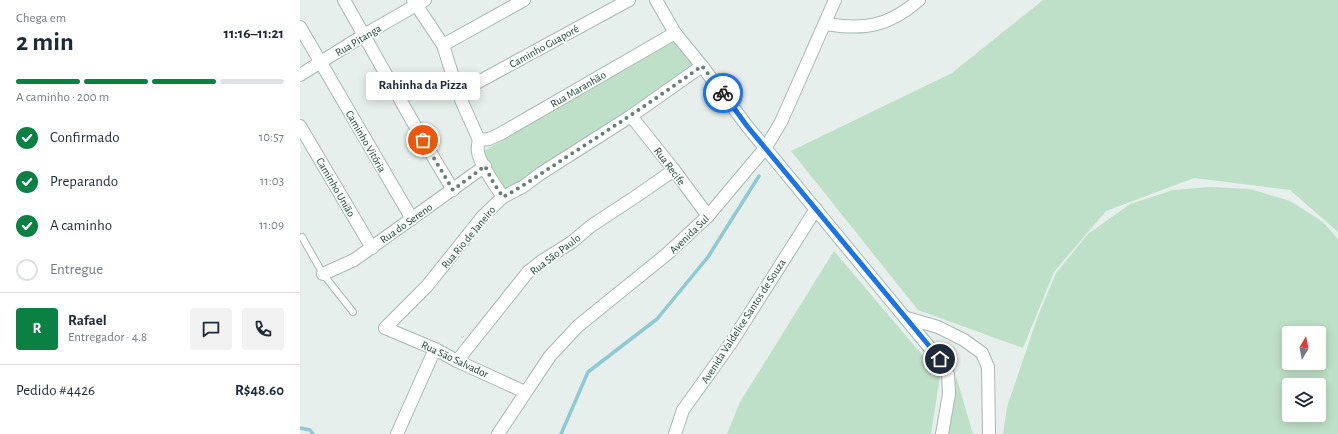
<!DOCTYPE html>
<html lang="pt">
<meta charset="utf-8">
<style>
body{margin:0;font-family:"Alegreya Sans",sans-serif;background:#f2f2f3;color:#1f2937;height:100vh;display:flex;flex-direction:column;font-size:15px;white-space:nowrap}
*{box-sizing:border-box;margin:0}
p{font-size:13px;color:#747a83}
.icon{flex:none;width:22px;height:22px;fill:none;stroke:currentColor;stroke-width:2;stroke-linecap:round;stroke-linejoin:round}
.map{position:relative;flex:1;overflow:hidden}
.drawer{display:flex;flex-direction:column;background:#fff;width:300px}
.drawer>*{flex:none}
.needle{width:26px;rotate:10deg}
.buttons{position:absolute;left:982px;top:326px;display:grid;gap:8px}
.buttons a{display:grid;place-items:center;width:44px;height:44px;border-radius:4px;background:#fff;box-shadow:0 2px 10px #0003;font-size:20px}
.pin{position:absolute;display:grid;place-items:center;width:34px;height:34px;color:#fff;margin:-17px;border:2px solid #fff;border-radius:50%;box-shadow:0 1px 4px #0007}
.courier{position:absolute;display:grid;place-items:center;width:40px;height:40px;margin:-20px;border:3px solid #1a73e8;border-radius:50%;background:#fff;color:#222;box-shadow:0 1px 5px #0007}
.bubble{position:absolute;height:28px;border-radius:4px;background:#fff;box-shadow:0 2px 10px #0003;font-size:13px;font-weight:700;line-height:28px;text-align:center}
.summary em{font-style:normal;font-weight:700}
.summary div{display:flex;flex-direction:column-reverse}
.summary{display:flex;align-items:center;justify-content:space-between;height:68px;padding:0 16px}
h1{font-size:26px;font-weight:700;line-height:30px}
.bar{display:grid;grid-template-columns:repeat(4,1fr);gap:6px 4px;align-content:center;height:48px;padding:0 16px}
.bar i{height:5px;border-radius:3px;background:#e0e1e3}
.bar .selected{background:#0b8043}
.bar p{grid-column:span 4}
.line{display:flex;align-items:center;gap:10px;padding:0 16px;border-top:1px solid #e0e1e3}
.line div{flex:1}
.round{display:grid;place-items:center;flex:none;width:42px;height:42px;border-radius:4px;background:#f2f2f3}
ol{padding:0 16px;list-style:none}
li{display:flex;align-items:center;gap:12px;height:44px}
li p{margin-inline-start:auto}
li .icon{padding:4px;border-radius:50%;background:#0b8043;color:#fff;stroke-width:4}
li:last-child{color:#747a83}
li i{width:22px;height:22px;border:2px solid #e0e1e3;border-radius:50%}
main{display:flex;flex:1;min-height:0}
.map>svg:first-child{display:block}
.green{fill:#bfe0c8;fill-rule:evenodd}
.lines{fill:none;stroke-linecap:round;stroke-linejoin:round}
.stream{stroke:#8ec9d4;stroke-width:3.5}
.service-casing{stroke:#a8b8b2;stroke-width:8}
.minor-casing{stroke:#a8b8b2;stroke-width:14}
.tertiary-casing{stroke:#a8b8b2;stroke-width:14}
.service{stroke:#fff;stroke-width:6}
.minor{stroke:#fff;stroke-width:12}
.tertiary{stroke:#fff;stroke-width:12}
.done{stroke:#687f78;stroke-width:4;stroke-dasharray:0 7.2}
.route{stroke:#1a73e8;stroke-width:5}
.labels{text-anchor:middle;stroke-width:3.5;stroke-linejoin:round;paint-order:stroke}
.street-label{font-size:11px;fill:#24423a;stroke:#f7fbf9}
</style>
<main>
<section class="drawer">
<div class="summary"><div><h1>2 min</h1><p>Chega em</p></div><em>11:16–11:21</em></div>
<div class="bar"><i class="selected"></i><i class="selected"></i><i class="selected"></i><i></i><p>A caminho · 200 m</p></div>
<ol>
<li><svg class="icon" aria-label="check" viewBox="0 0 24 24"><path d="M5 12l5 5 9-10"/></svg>Confirmado<p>10:57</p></li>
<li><svg class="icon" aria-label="check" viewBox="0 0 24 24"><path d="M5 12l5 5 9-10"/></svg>Preparando<p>11:03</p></li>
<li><svg class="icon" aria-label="check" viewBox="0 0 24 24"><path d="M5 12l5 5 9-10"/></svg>A caminho<p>11:09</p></li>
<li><i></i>Entregue</li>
</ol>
<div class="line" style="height:72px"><b class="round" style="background:#0b8043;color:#fff">R</b><div><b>Rafael</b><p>Entregador · 4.8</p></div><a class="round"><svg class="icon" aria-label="chat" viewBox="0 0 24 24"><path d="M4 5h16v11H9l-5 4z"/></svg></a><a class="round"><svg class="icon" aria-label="phone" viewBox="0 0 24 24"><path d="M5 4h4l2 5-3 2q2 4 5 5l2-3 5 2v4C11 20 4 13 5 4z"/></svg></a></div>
<div class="line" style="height:52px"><div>Pedido #4426</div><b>R$48.60</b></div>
</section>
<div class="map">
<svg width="1038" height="434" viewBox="0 0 1038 434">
<rect width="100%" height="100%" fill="#e6efeb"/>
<!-- green -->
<g class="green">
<polygon points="743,0 1038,0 1038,232 990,190 894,178 806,211 754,272 723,348 618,310 491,151 652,73"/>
<polygon points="375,41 394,66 206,190 182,152"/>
<path d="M910 187 950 189 990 201 1023 222 1038 239V434H703L707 407 738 316 756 273 788 234 830 204 873 190ZM989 333H1019V363H989ZM989 385H1019V415H989Z"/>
<polygon points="534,251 640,376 631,434 427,434 440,402"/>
<polygon points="656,376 673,434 647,434"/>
</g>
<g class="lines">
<!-- stream -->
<g class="stream">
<polyline points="0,428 10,430 13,434"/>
<polyline points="261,434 288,372 357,319 408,257 459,176"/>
</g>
<!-- service casing -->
<g class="service-casing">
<polyline id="service" points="2,237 23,274 53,312"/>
</g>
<!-- minor casing -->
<g class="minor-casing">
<g id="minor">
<polyline points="44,0 123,140 153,190"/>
<polyline points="356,0 375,33"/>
<path d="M525 24C564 30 588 27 619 0"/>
<polyline points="0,27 112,219"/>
<polyline points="143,45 224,0"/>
<polyline points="0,75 64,35 125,0"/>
<polyline points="158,93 329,0"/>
<polyline points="331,116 374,170 408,216"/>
<polyline points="0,126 72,248"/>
<path d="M179 140C178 144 177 148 178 152 180 165 196 186 203 197"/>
<polyline points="23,274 54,260 185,166"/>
<polyline points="607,318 638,327 664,340 682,353 688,367 689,434"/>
<polyline points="157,361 228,272 242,261 272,242 291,226 335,197 374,170"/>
<polyline points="225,392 157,361 135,349 85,328 127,286 183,216 203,197 224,186 240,174 331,116 402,66"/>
<polyline points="97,434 135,349"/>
<polyline points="375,434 383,410 431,343 516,209"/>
</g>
</g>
<!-- tertiary casing -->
<g class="tertiary-casing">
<g id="tertiary">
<polyline points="113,0 143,45 158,93 170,120 179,140 189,139 200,134 375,33 402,66 447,126 639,359 648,374 649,394 642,434"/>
<polyline points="198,434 250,356 278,326 367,254 408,216 466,147 481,122 535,0"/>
</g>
</g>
<!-- service -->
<use href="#service" class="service"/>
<!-- minor -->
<use href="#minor" class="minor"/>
<!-- tertiary -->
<use href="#tertiary" class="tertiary"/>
</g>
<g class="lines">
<!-- done -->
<path class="done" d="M123 140 153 190 185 166 193 182 203 197C225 185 245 171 265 158 312 128 357 98 402 66L423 93"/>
<!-- route -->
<polyline class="route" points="423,93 447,126 640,359"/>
</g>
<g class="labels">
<!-- street labels -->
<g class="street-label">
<text transform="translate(58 40) rotate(-31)" y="4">Rua Pitanga</text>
<text transform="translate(244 46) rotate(-29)" y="4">Caminho Guaporé</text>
<text transform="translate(278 89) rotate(-30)" y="4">Rua Maranhão</text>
<text transform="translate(66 141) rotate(60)" y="4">Caminho Vitória</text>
<text transform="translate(370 166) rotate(53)" y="4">Rua Recife</text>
<text transform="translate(36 187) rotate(60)" y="4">Caminho União</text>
<text transform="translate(106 223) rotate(-35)" y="4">Rua do Sereno</text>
<text transform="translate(389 234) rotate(-44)" y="4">Avenida Sul</text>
<text transform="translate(168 237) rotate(-50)" y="4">Rua Rio de Janeiro</text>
<text transform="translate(255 254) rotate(-37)" y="4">Rua São Paulo</text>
<text transform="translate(443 321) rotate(-57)" y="4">Avenida Valdelice Santos de Souza</text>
<text transform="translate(155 359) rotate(25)" y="4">Rua São Salvador</text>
</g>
</g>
</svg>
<div class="buttons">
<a><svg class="needle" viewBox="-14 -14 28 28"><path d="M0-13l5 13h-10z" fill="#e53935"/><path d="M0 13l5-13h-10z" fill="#747a83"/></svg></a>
<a><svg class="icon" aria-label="layers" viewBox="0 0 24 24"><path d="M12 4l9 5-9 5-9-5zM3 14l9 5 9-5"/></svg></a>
</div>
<div class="pin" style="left:123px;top:140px;background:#ea580c"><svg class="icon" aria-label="bag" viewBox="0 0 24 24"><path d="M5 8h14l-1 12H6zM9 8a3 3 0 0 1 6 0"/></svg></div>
<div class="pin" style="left:640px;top:359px;background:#1f2937"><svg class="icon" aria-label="home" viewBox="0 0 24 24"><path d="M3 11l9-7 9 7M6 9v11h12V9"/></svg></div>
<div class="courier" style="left:423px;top:93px"><svg class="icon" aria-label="bike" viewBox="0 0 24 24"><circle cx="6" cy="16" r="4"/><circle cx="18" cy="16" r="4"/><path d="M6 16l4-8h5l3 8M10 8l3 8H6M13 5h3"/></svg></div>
<div class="bubble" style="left:66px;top:72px;width:114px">Rahinha da Pizza</div>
</div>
</main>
